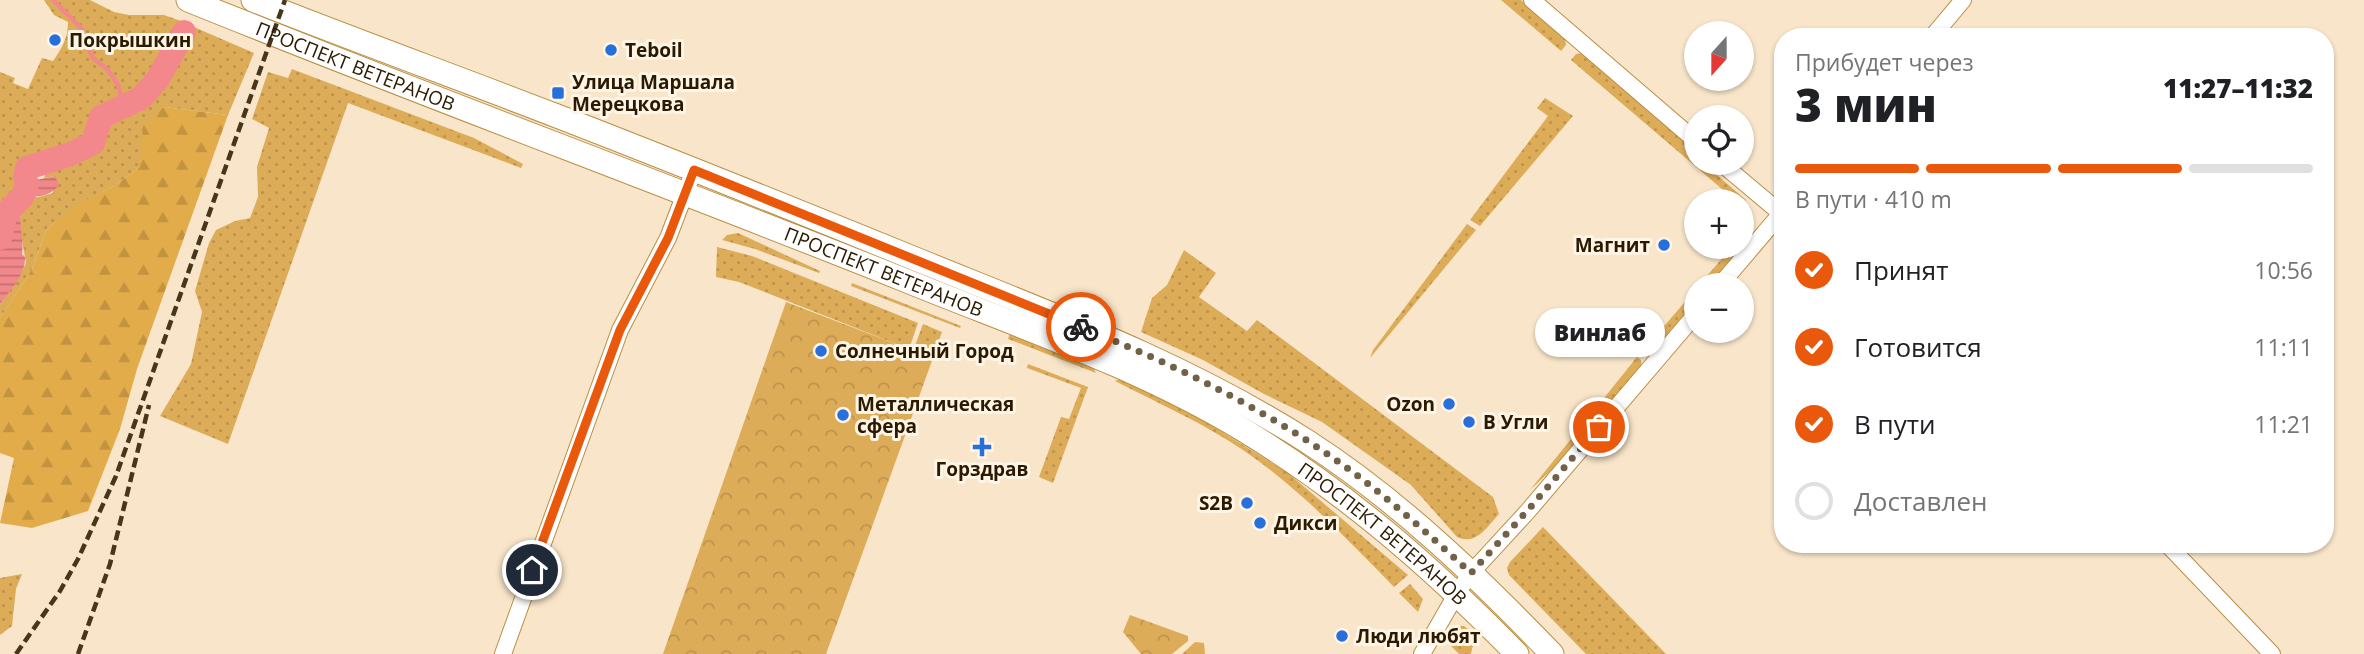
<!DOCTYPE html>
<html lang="ru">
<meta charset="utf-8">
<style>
body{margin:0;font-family:"Open Sans",sans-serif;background:#f6f6f6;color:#202124;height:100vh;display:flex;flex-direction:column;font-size:26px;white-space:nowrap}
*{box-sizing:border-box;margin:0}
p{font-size:23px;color:#757577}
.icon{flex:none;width:38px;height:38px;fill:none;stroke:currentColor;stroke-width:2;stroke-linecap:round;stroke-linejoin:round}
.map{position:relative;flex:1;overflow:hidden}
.sheet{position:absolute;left:1774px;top:28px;width:560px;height:525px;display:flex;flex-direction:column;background:#fff;border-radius:28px;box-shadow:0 2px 5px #0004}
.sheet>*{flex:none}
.needle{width:46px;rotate:201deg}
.tools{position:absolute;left:1684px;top:21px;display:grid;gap:14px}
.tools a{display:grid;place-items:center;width:70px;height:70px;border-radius:50%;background:#fff;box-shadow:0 2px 5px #0004;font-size:35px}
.pin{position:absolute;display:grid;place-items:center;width:60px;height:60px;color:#fff;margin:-30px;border:4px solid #fff;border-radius:50%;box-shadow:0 2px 7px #0007}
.courier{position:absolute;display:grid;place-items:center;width:70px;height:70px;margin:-35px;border:5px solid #ea580c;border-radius:50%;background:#fff;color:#222;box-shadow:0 2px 9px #0007}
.bubble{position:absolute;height:49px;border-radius:24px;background:#fff;box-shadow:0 2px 5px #0004;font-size:23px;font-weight:800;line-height:49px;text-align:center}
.headline em{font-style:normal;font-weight:800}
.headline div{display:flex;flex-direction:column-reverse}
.headline{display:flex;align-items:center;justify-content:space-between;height:119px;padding:0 21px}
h1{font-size:46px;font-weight:800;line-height:52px}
.bar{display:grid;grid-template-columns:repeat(4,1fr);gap:10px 7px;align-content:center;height:84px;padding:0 21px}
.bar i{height:9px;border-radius:5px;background:#e0e0e0}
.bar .on{background:#ea580c}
.bar p{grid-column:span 4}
ol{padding:0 21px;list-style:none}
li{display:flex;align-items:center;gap:21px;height:77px}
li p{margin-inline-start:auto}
li .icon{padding:7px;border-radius:50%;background:#ea580c;color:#fff;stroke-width:4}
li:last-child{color:#757577}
li i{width:38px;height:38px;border:4px solid #e0e0e0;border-radius:50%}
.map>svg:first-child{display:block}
.grass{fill:url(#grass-dots)}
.forest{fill:url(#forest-firs)}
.park{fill:url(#park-crowns)}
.water{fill:url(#water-rules)}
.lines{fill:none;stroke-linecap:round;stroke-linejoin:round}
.stream{stroke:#f2888b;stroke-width:4.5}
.river{stroke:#f2888b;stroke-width:24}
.minor-casing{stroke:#ba8e43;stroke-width:18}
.secondary-casing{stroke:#ba8e43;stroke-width:25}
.minor{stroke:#fff;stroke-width:16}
.secondary{stroke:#fff;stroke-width:23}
.rail{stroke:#47361c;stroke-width:4.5;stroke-dasharray:10 5;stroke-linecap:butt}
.done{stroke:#736147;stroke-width:7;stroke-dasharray:0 12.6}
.route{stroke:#ea580c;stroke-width:9}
.poi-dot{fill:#276fdb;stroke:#fef5e6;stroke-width:2.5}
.labels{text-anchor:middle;stroke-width:6;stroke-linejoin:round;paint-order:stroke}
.poi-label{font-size:19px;font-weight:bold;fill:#2b1a00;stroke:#fef5e6;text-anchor:start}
.street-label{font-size:19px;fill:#2b1a00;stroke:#fef5e6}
</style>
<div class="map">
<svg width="2364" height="654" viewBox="0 0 2364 654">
<defs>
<pattern id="grass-dots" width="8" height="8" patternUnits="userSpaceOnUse" patternTransform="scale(1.75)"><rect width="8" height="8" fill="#ddac59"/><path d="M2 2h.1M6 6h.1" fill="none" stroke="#be934c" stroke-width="1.8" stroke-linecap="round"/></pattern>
<pattern id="forest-firs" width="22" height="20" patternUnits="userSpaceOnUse" patternTransform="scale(1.75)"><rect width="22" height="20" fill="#e3ac4a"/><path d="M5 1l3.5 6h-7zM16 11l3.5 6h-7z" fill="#c3933f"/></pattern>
<pattern id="park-crowns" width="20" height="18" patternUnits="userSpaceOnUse" patternTransform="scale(1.75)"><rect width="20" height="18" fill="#ddac59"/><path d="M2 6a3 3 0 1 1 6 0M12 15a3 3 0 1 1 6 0" fill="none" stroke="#be934c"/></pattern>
<pattern id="water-rules" width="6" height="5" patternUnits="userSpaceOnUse" patternTransform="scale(1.75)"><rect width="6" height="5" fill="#f2888b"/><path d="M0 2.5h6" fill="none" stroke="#c46e6f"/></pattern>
</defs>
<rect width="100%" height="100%" fill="#f9e6ca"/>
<!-- grass -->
<g class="grass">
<path d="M44 0H90L114 12 129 15H164L181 21 177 32 143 91 123 105 99 115 90 139 51 158 24 164 23 187 9 195 0 211V72L15 78 13 83 28 89 42 58 53 61C62 48 68 38 68 22L54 15Z"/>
<polygon points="1501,0 1521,0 1565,37 1566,45 1561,51"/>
<polygon points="194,27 254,53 228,115 164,107 140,167 112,187 81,203 46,230 32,269 0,318 0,304 21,273 26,263 19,223 25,198 39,197 53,193 55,176 44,178 46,170 99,147 106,120 150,103"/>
<polygon points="1584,53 1686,140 1696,153 1696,163 1703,163 1746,200 1741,206 1741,201 1736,201 1571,60 1576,54"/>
<polygon points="292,69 474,138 523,164 521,168 348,103 228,444 160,416 191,364 202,312 195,291 209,243 216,230 235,221 250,218 258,197 257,167 269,128 252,119 268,72 288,78"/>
<polygon points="1545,98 1573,116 1480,226 1470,220 1548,116 1537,108"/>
<polygon points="1467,224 1476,230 1370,358 1373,350"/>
<polygon points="1745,231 1751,236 1709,285 1699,285 1732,247 1741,247 1741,236"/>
<polygon points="738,233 820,271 819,273 755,249 722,240 727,235"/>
<polygon points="717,247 752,256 918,323 909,349 739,282 716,277"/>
<path d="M1184 250 1216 273 1199 297 1247 331 1257 320 1493 497 1499 514C1487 527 1476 546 1457 537L1411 485 1322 422 1264 394 1203 360 1141 332 1152 298 1167 285Z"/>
<polygon points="852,283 961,326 960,328 851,286"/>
<polygon points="1696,289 1696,301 1658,346 1651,349 1647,346"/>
<polygon points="923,324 942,332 933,358 913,351"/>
<polygon points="1010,333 1092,365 1096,373 1008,339"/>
<polygon points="1637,357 1641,360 1642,368 1560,462 1530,490"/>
<polygon points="1028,364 1088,387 1053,483 1039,477 1061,417 1069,419 1081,388 1027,368"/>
<path d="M1120 379 1201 419 1288 473 1408 575 1394 587C1346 538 1300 489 1243 450 1203 423 1158 403 1115 381Z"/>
<polygon points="1543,527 1545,529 1666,654 1586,654 1509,575 1507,568 1510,562"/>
<polygon points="22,574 16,589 12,626 0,635 0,578"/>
<polygon points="1410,584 1423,599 1418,612 1399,593"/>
<polygon points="1459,626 1464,626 1475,635 1471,654 1459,654 1448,643 1455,629"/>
</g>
<!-- forest -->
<polygon class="forest" points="164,107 228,115 137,369 120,429 88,511 32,528 0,523 14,458 0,453 0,318 32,269 46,230 81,202 112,187 140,167 143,126"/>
<!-- park -->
<g class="park">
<polygon points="786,302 933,358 826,654 663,654"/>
<polygon points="1130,615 1188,636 1188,641 1172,654 1141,654 1123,632"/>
<polygon points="1195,642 1204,643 1205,654 1182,654"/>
</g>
<!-- water -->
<g class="water">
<path d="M55 176 59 185C49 197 39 197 23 196L27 185 25 177 36 180Z"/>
<path d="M9 195 17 201 25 198C15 224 25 231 22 254L25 257C26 274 10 291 0 304V211Z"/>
</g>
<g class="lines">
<!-- stream -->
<polyline class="stream" points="53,0 82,29 87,47 93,58 108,70 118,85 124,108"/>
<!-- river -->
<polyline class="river" points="0,238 6,213 23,196 27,185 25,177 27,168 71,154 93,143 101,117 141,98 158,79 184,32"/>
<!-- minor casing -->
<g class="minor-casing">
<g id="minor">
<polyline points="1532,0 1696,141"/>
<polyline points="1932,37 1963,0"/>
<polyline points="1721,163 1783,215"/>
<polyline points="1720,285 1783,211"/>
<polyline points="2167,544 2272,654"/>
<polyline points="503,654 620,330 668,238 694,170"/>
<polyline points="1422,654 1457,593 1471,573 1528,511 1696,314"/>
</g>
</g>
<!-- secondary casing -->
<g class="secondary-casing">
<g id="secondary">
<path id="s1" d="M188 0C425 96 665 184 902 279 1017 326 1138 366 1245 431 1347 493 1434 569 1517 654"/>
<path d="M253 0C354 40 456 77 557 116 676 162 795 210 913 258 1048 313 1185 363 1308 442 1398 500 1477 576 1552 654"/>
</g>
</g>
<!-- minor -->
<use href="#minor" class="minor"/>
<!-- secondary -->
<use href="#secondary" class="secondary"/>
<!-- rail -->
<g class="rail">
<polyline points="16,654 60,591 78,559 116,476 285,0"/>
<polyline points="78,654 110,564 149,405"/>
</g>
</g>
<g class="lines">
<!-- done -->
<path class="done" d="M1081 327C1178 366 1274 413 1358 476 1397 506 1434 539 1471 573L1528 510 1599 427"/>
<!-- route -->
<polyline class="route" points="532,570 620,330 668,238 694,170 1081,327"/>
</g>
<!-- markers -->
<g class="poi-dot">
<circle cx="55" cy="40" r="7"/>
<circle cx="611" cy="50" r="7"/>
<rect x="551" y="86" width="14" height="14" rx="3.5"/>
<circle cx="1664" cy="245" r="7"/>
<circle cx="821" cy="351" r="7"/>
<circle cx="1449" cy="404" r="7"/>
<circle cx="843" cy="415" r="7"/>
<circle cx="1469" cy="422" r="7"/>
<path d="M978.5 436.5h7v7h7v7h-7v7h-7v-7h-7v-7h7z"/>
<circle cx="1247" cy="503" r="7"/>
<circle cx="1260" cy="523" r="7"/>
<circle cx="1342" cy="636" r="7"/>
</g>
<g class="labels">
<!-- poi labels -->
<g class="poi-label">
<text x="69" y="47">Покрышкин</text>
<text x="625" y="57">Teboil</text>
<text x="572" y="89">Улица Маршала<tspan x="572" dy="22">Мерецкова</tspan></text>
<text x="1650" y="252" text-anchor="end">Магнит</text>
<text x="835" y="358">Солнечный Город</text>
<text x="857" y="411">Металлическая<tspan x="857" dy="22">сфера</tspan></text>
<text x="1435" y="411" text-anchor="end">Ozon</text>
<text x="1483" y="429">В Угли</text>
<text x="982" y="476" text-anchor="middle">Горздрав</text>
<text x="1233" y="510" text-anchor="end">S2B</text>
<text x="1274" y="530">Дикси</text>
<text x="1356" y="643">Люди любят</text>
</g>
<!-- street labels -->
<g class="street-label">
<text dy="7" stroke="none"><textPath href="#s1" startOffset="180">ПРОСПЕКТ ВЕТЕРАНОВ</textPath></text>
<text dy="7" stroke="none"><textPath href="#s1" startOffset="747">ПРОСПЕКТ ВЕТЕРАНОВ</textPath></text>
<text dy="7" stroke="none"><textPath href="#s1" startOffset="1314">ПРОСПЕКТ ВЕТЕРАНОВ</textPath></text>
</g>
</g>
</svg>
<div class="tools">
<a><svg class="needle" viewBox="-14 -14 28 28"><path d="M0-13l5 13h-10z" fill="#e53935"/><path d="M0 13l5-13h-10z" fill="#757577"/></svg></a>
<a><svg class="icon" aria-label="locate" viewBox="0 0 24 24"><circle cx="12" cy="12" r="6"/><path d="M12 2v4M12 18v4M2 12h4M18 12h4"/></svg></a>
<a>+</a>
<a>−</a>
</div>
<div class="pin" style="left:1599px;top:427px;background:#ea580c"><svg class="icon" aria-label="bag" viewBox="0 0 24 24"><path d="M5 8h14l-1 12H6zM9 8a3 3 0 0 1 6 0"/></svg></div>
<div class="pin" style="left:532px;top:570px;background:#1f2937"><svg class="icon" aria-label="home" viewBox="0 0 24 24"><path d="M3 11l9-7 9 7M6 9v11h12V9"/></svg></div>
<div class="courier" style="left:1081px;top:327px"><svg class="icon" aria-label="bike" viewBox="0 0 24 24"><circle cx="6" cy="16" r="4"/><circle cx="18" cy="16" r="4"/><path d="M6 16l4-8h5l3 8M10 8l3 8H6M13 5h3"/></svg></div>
<div class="bubble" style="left:1535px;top:308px;width:130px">Винлаб</div>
<section class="sheet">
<div class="headline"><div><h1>3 мин</h1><p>Прибудет через</p></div><em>11:27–11:32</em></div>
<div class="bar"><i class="on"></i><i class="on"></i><i class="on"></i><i></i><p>В пути · 410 m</p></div>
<ol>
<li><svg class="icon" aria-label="check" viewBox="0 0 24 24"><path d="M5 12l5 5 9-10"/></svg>Принят<p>10:56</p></li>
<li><svg class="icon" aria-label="check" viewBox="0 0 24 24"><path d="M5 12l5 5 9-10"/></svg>Готовится<p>11:11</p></li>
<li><svg class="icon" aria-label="check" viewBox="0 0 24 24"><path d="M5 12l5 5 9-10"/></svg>В пути<p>11:21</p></li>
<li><i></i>Доставлен</li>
</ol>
</section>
</div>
